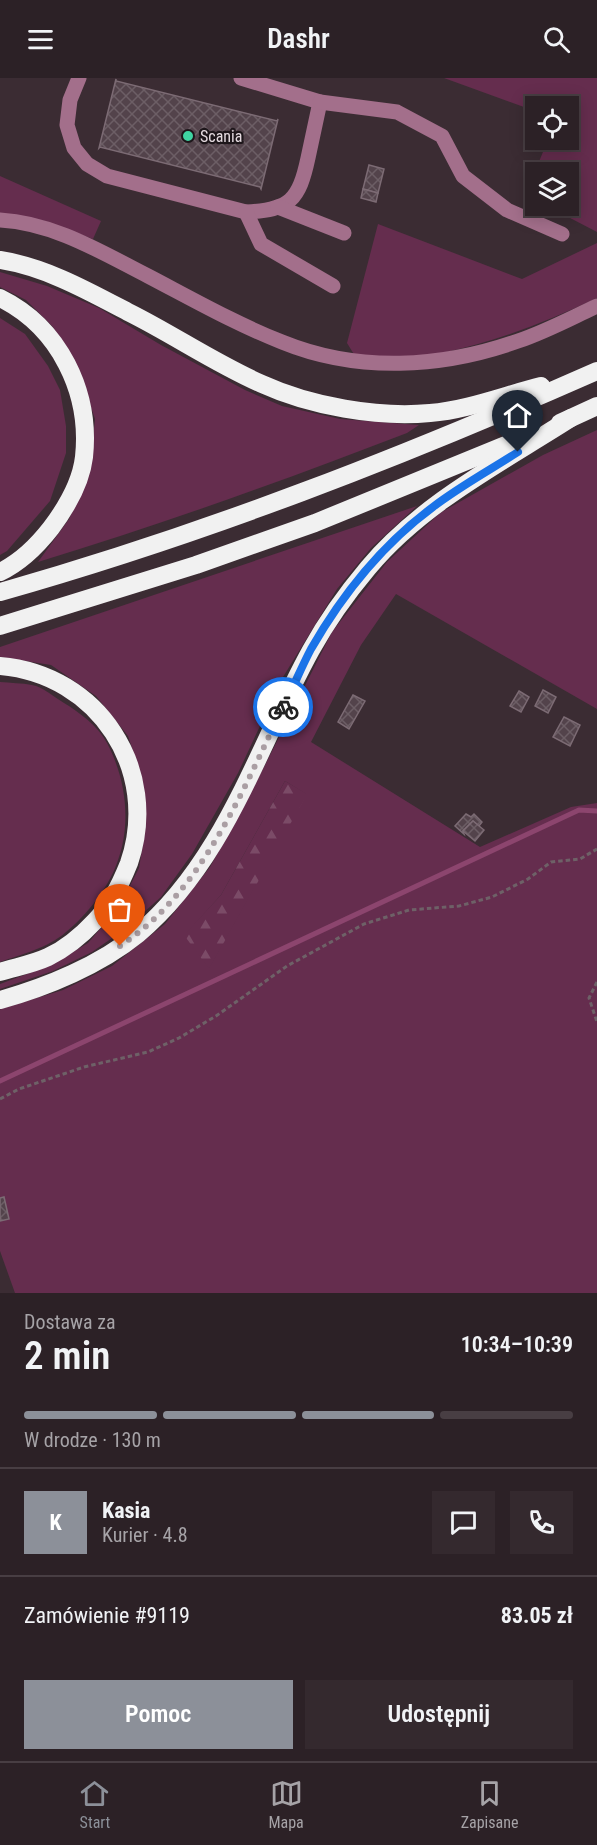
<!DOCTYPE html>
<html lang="pl">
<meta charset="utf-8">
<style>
body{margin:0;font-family:"Roboto Condensed",sans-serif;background:#34292e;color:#f1f3f6;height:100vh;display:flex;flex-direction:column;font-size:22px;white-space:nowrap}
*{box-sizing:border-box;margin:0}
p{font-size:20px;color:#a6a3a7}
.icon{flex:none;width:33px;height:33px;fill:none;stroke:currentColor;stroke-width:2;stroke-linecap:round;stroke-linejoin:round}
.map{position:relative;height:1215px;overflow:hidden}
.drawer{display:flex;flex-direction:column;background:#2c2126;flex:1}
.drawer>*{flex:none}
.fabs{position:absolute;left:525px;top:18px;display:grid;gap:12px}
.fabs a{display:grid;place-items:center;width:54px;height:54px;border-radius:0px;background:#2c2126;box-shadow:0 3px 15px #0003,0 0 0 2px #483e43;font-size:30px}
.pin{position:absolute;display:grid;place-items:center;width:51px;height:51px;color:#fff;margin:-62px -26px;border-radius:50% 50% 50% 0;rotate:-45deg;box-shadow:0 0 6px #0007}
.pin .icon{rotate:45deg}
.courier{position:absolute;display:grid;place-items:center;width:60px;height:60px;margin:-30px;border:4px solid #1a73e8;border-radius:50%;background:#fff;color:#222;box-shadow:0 2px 8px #0007}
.overview em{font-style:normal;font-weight:600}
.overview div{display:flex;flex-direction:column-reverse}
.overview{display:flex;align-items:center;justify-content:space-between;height:102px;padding:0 24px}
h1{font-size:39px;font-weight:600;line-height:45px}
.bar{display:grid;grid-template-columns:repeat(4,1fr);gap:9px 6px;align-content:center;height:72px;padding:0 24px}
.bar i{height:8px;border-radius:4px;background:#483e43}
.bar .on{background:#8c9099}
.bar p{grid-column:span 4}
.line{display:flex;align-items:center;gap:15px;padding:0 24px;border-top:2px solid #483e43}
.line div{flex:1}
.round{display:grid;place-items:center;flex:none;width:63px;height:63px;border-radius:0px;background:#34292e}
.cta{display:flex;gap:12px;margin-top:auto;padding:12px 24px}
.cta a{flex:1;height:69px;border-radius:0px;background:#8c9099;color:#fff;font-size:24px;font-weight:600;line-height:69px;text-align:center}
.cta a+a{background:#34292e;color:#f1f3f6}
header{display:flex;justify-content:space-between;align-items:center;height:78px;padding:0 24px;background:#2c2126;font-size:27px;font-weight:600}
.tabs{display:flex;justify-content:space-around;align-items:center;height:84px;border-top:2px solid #483e43;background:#2c2126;font-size:16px;color:#a6a3a7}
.tabs a{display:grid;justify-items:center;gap:3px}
.tabs .on{color:#8c9099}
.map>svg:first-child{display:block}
.grass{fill:#652d4e;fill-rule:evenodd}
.forest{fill:url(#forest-firs)}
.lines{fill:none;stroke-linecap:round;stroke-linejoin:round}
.stream{stroke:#8c456e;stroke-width:5}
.building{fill:url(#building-cross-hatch);stroke:#7c6b74;stroke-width:1.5}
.path{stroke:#6e6167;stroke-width:3;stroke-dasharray:4.5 3;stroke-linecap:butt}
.minor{stroke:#a36f8b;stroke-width:15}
.highway{stroke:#f1f1f1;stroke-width:18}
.done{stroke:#aa9ea3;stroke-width:6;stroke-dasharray:0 10.8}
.route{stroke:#1a73e8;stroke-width:8}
.poi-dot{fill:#3fd4a2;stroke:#1d161a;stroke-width:2}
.labels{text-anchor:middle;stroke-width:4.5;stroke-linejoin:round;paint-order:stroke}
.poi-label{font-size:16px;fill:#e5dbe0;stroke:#1d161a;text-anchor:start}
</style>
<header><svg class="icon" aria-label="menu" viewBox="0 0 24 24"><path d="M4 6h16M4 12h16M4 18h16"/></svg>Dashr<svg class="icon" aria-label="search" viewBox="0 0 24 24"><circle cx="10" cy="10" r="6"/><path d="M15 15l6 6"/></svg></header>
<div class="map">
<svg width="597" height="1215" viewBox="0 0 597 1215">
<defs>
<pattern id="forest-firs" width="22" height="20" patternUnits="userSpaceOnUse" patternTransform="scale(1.5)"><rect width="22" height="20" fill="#652d4e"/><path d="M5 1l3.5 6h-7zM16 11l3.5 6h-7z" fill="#7b4b67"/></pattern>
<pattern id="building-cross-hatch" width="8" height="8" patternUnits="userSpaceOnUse" patternTransform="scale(1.5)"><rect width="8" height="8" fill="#53434b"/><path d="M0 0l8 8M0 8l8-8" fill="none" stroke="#6c5e65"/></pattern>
</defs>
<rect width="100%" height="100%" fill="#3b2c33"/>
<!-- grass -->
<g class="grass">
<polygon points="444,0 597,0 597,154 547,128 568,128 568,94 536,94 535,122 525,117 548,62 568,62 568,28 536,28 535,33"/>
<polygon points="0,98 101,143 93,161 45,143 0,135"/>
<path d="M378 146 522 201 597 165V220C548 243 496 264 442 275 414 280 383 278 355 278L347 265Z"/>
<path d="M0 194 47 208 99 230 161 267 245 312 282 328 340 341 419 347 407 355C285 402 163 446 38 484L69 441 90 393 95 341 81 300 53 249 26 222 0 209Z"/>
<polygon points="0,240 25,256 48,288 60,312 66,348 66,375 50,423 7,473 0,477"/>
<path d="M597 352V631L396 516 361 567 311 664 480 769 571 729 597 725V1215H15L0 1173V931L63 912 112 888 165 846 210 789 264 689 332 554 387 484 440 435 543 377ZM285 703 306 716 209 890 185 857 221 817Z"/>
<polygon points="417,428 371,470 337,511 283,599 238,695 192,776 161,819 125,851 92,874 53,893 0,911 0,906 51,887 88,865 119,829 139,790 146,747 141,697 128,658 96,618 51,587 0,579 0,569"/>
<path d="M0 604C10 605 22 605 32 607 43 609 54 619 64 625 79 634 98 648 107 665 126 701 132 746 117 785 108 810 87 837 66 854 48 870 22 876 0 884Z"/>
</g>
<!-- forest -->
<polygon class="forest" points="285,703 307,716 209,891 184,857 221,817"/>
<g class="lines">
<!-- stream -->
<polyline class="stream" points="0,1003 579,732 597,733"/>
</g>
<!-- building -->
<g class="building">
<polygon points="116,1 116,3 277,43 278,41 261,111 260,109 100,69 99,70"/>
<polygon points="369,87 384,91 378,115 363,111"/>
<polygon points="363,111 378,115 376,124 361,120"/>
<polygon points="543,612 556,619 548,635 535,628"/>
<polygon points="519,613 529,619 521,634 510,628"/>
<polygon points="353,617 365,623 349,651 338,644"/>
<polygon points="564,639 580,647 570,668 553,659"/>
<polygon points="466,736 471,739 474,736 482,744 479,748 473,743 463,753 464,756 455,748"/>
<polygon points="473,743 484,752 475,763 463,753"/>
<polygon points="4,1119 9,1141 0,1143 0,1120"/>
</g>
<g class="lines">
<!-- path -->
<g class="path">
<polyline points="597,904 589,920 597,944"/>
<polyline points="0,1021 19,1011 84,989 148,974 179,960 216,938 287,888 364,846 409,832 459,828 492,819 528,801 551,784 580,781 597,771"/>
</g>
<!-- minor -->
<g class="minor">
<path d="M79 0 70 22 67 47 74 70 87 86 107 98 246 134C290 132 299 122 308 80 312 61 316 42 320 24L241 0"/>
<polyline points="320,24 397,34 442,58 463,98 507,132 562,156"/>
<polyline points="278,129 344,155"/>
<polyline points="246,134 261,166 333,208"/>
<path d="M0 142C54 145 101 174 148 198 192 221 236 246 282 264 358 295 442 290 518 263 545 254 571 240 597 228"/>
</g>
<!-- highway -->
<g class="highway">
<path d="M0 182C46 189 90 214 130 235 174 257 216 286 262 306 310 328 378 340 430 335 467 332 505 317 541 308"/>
<path d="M0 220C59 249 91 314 84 379 81 405 66 430 51 450 37 468 21 484 0 494"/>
<polyline points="560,345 597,328"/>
<path d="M0 514C205 456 402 379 597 293"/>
<polyline points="0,548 196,487 315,445 523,360"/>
<path d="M0 588C98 596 161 692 129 785 121 805 110 828 95 843 82 857 65 871 48 879 33 886 16 889 0 894"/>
<path d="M0 922C47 909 100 887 138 856 225 783 258 668 311 572 327 543 347 515 368 490 422 425 501 385 571 340"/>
</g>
</g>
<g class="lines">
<!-- done -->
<path class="done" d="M120 868C202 814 242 714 283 629"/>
<!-- route -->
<path class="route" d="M283 629C293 610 301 590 311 571 342 517 383 466 433 429 459 409 490 392 518 374"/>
</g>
<!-- markers -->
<circle class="poi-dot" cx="188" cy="58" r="6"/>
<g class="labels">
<!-- poi labels -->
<g class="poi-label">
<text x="200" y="64">Scania</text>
</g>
</g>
</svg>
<div class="fabs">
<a><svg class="icon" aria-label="locate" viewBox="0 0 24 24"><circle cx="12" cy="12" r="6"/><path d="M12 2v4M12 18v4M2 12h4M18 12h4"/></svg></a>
<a><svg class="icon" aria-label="layers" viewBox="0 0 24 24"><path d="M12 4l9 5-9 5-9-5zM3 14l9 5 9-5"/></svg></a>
</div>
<div class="pin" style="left:120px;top:868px;background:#ea580c"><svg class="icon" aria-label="bag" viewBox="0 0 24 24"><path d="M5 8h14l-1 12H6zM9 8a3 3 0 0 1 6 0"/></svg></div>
<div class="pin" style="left:518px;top:374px;background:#1f2937"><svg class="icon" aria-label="home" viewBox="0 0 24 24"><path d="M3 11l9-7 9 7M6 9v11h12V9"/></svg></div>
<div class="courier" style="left:283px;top:629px"><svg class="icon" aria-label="bike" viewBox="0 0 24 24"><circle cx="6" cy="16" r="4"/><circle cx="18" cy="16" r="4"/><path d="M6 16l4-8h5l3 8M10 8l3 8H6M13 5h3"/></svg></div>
</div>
<section class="drawer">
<div class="overview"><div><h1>2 min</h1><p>Dostawa za</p></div><em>10:34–10:39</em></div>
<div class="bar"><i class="on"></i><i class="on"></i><i class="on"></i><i></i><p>W drodze · 130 m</p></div>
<div class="line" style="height:108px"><b class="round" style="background:#8c9099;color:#fff">K</b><div><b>Kasia</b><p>Kurier · 4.8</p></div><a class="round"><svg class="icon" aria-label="chat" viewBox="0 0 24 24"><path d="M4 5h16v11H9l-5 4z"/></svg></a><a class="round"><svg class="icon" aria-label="phone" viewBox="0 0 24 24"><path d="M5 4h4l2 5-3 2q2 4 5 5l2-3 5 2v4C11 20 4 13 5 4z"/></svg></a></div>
<div class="line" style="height:78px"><div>Zamówienie #9119</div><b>83.05 zł</b></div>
<div class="cta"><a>Pomoc</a><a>Udostępnij</a></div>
</section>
<nav class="tabs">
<a class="on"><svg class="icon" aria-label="home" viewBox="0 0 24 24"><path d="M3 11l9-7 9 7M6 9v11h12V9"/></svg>Start</a>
<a><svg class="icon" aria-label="map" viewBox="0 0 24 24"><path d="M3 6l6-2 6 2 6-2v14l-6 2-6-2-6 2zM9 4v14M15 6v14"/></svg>Mapa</a>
<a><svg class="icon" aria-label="saved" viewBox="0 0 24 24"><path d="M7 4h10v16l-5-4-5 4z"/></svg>Zapisane</a>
</nav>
